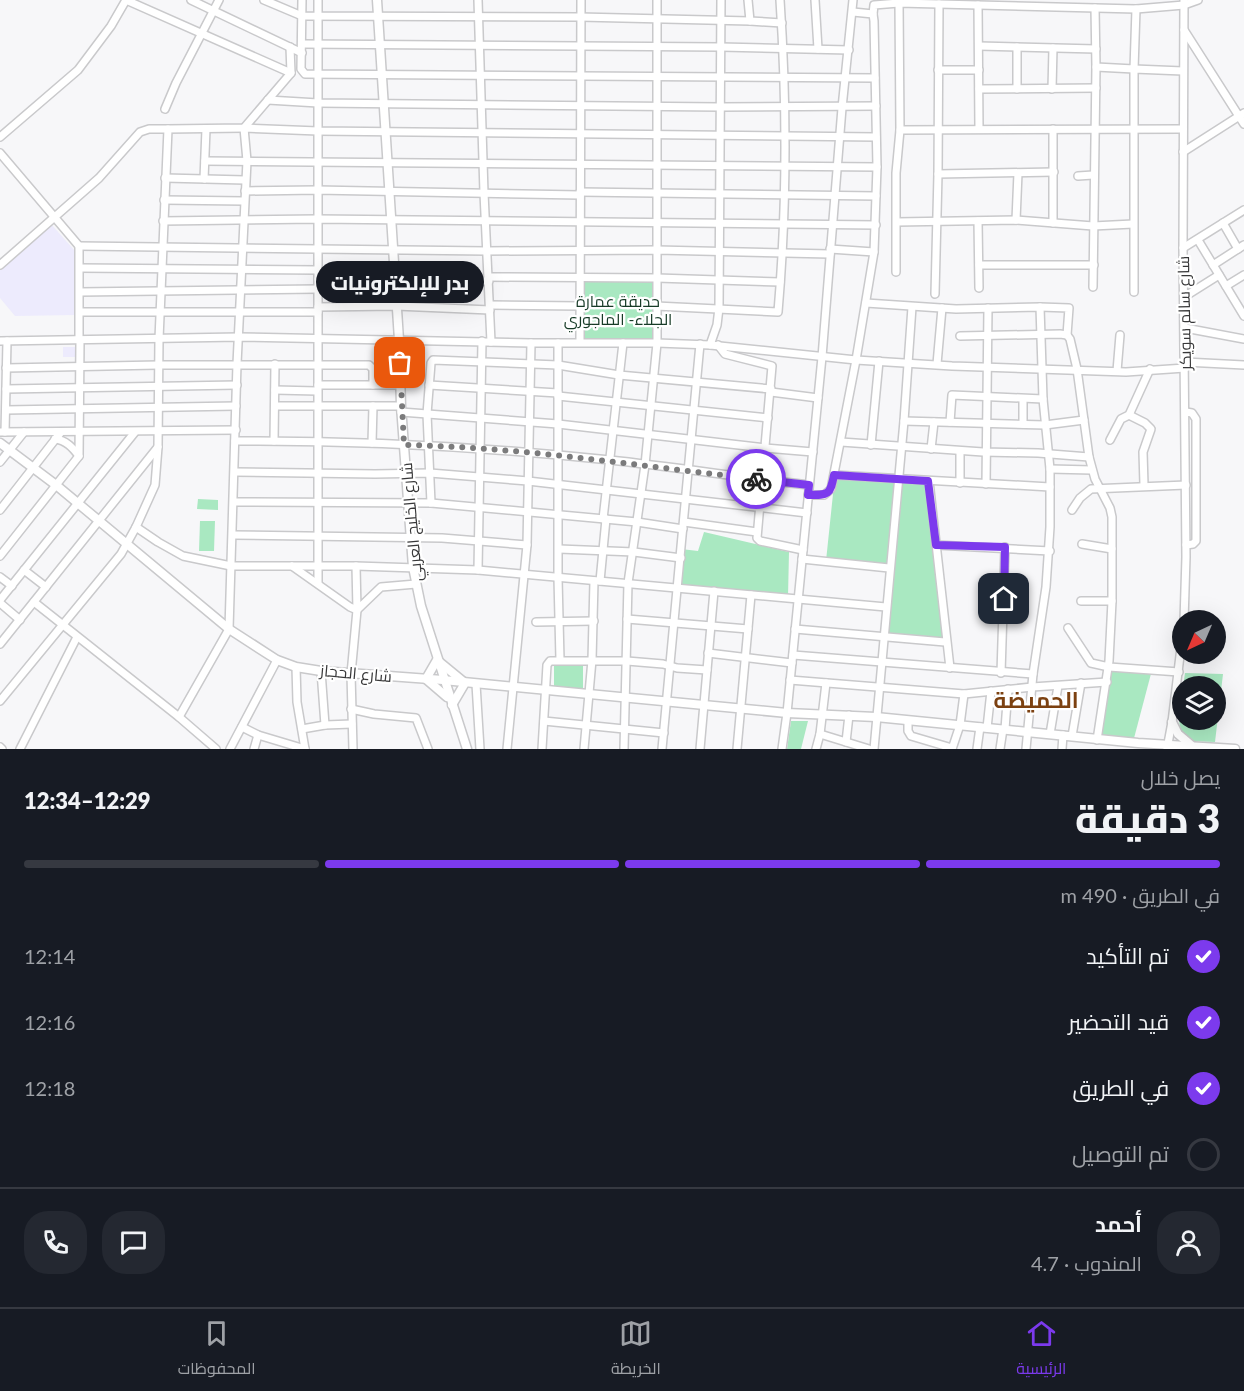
<!DOCTYPE html>
<html lang="ar">
<meta charset="utf-8">
<style>
body{margin:0;font-family:Lato,Cairo,sans-serif;background:#242831;color:#f1f3f6;direction:rtl;height:100vh;display:flex;flex-direction:column;font-size:22px;white-space:nowrap}
*{box-sizing:border-box;margin:0}
p{font-size:20px;color:#9ea1a6}
.icon{flex:none;width:33px;height:33px;fill:none;stroke:currentColor;stroke-width:2;stroke-linecap:round;stroke-linejoin:round}
.map{position:relative;height:749px;overflow:hidden;direction:ltr}
.side{display:flex;flex-direction:column;background:#171b24;flex:1}
.side>*{flex:none}
.needle{width:39px;rotate:224deg}
.fabs{position:absolute;left:1172px;top:610px;display:grid;gap:12px}
.fabs a{display:grid;place-items:center;width:54px;height:54px;border-radius:50%;background:#171b24;box-shadow:0 6px 24px #0002;font-size:30px}
.pin{position:absolute;display:grid;place-items:center;width:51px;height:51px;color:#fff;margin:-26px;border-radius:12px;box-shadow:0 3px 9px #0006}
.courier{position:absolute;display:grid;place-items:center;width:60px;height:60px;margin:-30px;border:4px solid #7c3aed;border-radius:50%;background:#fff;color:#222;box-shadow:0 2px 8px #0007}
.bubble{position:absolute;height:42px;border-radius:21px;background:#171b24;box-shadow:0 6px 24px #0002;font-size:20px;font-weight:800;line-height:42px;text-align:center;direction:rtl}
.head em{font-style:normal;font-weight:800}
.head div{display:flex;flex-direction:column-reverse}
.head{display:flex;align-items:center;justify-content:space-between;height:102px;padding:0 24px}
h1{font-size:39px;font-weight:800;line-height:45px}
.bar{display:grid;grid-template-columns:repeat(4,1fr);gap:9px 6px;align-content:center;height:72px;padding:0 24px}
.bar i{height:8px;border-radius:4px;background:#363941}
.bar .on{background:#7c3aed}
.bar p{grid-column:span 4}
.line{display:flex;align-items:center;gap:15px;padding:0 24px;border-top:2px solid #363941}
.line div{flex:1}
.round{display:grid;place-items:center;flex:none;width:63px;height:63px;border-radius:24px;background:#242831}
ol{padding:0 24px;list-style:none}
li{display:flex;align-items:center;gap:18px;height:66px}
li p{margin-inline-start:auto}
li .icon{padding:6px;border-radius:50%;background:#7c3aed;color:#fff;stroke-width:4}
li:last-child{color:#9ea1a6}
li i{width:33px;height:33px;border:3px solid #363941;border-radius:50%}
.dock{display:flex;justify-content:space-around;align-items:center;height:84px;border-top:2px solid #363941;background:#171b24;font-size:16px;color:#9ea1a6}
.dock a{display:grid;justify-items:center;gap:3px}
.dock .on{color:#7c3aed}
.map>svg:first-child{display:block}
.medical{fill:#edebfd}
.green{fill:#a9e8c1}
.lines{fill:none;stroke-linecap:round;stroke-linejoin:round}
.minor-casing{stroke:#c9c9cb;stroke-width:10}
.major-casing{stroke:#c9c9cb;stroke-width:11}
.minor{stroke:#fff;stroke-width:7}
.major{stroke:#fff;stroke-width:8}
.done{stroke:#7b7b7c;stroke-width:6;stroke-dasharray:0 10.8}
.route{stroke:#7c3aed;stroke-width:8}
.labels{text-anchor:middle;stroke-width:4.5;stroke-linejoin:round;paint-order:stroke}
.park-label{font-size:16px;fill:#173b27;stroke:#fff}
.street-label{font-size:16px;fill:#383839;stroke:#fff}
.district-label{font-size:22px;font-weight:bold;fill:#7c4111;stroke:#fff}
</style>
<div class="map">
<svg width="1244" height="749" viewBox="0 0 1244 749">
<rect width="100%" height="100%" fill="#f7f7f9"/>
<!-- medical -->
<g class="medical">
<polygon points="51,224 75,251 76,315 15,316 0,298 0,267"/>
<rect x="63" y="347" width="19" height="10"/>
</g>
<!-- green -->
<g class="green">
<polygon points="580,277 656,278 657,343 580,342"/>
<polygon points="835,475 928,481 945,641 884,636 889,568 826,561"/>
<polygon points="198,499 218,500 218,510 197,509"/>
<polygon points="200,521 215,521 214,551 199,551"/>
<polygon points="704,532 789,552 788,597 676,585 681,549 698,551"/>
<polygon points="554,665 583,666 583,689 554,688"/>
<polygon points="1109,667 1152,670 1133,742 1098,739"/>
<path d="M1185 673 1223 674 1215 742 1188 741C1175 726 1179 711 1182 692V720H1215V687H1183Z"/>
<polygon points="791,721 808,721 801,749 787,749"/>
</g>
<g class="lines">
<!-- minor casing -->
<g class="minor-casing">
<g id="minor">
<polyline points="126,0 291,73"/>
<polyline points="191,0 302,53"/>
<polyline points="264,0 302,16 580,17 750,21"/>
<polyline points="302,0 301,69 305,74 875,78"/>
<polyline points="478,0 484,193 491,342"/>
<polyline points="748,0 750,21 782,23"/>
<polyline points="815,0 818,49"/>
<polyline points="899,3 900,130"/>
<polyline points="978,5 979,129"/>
<polyline points="1095,8 1096,67 1134,69 1136,9"/>
<polyline points="873,14 874,5 899,3 1136,9 1184,5 1198,0"/>
<polyline points="1184,30 1244,124"/>
<polyline points="302,44 721,47 849,50"/>
<polyline points="979,46 1096,49"/>
<polyline points="1017,47 1017,89"/>
<polyline points="938,70 979,70"/>
<polyline points="979,89 1096,88"/>
<polyline points="1052,89 1053,48"/>
<polyline points="268,100 318,103 720,107 876,106"/>
<polyline points="165,109 176,83 219,0"/>
<polyline points="1053,129 1053,223"/>
<polyline points="0,137 78,70 111,26 126,0"/>
<polyline points="1183,152 1244,113"/>
<polyline points="0,153 79,246 79,337"/>
<polyline points="205,161 877,167"/>
<polyline points="938,174 1054,172"/>
<polyline points="1078,176 1093,175"/>
<polyline points="165,178 245,180"/>
<polyline points="204,179 206,129"/>
<polyline points="245,191 317,190 580,195"/>
<polyline points="580,192 876,196"/>
<polyline points="164,200 244,201"/>
<polyline points="1016,220 1018,173"/>
<polyline points="163,221 317,219 876,225"/>
<polyline points="978,221 979,288"/>
<polyline points="897,222 1016,220 1093,226 1133,224"/>
<polyline points="1223,223 1238,249"/>
<polyline points="1198,240 1244,316"/>
<polyline points="79,246 487,251 657,250 830,254"/>
<polyline points="1183,248 1244,210"/>
<polyline points="830,249 874,252"/>
<polyline points="0,265 99,178 140,132 149,129 168,129"/>
<polyline points="979,265 1094,265"/>
<polyline points="1213,265 1244,245"/>
<polyline points="80,268 318,270"/>
<polyline points="896,272 896,173 900,130 1183,129"/>
<polyline points="489,277 657,278 780,282"/>
<polyline points="318,279 489,281"/>
<polyline points="1226,286 1244,275"/>
<polyline points="1093,287 1096,67"/>
<polyline points="80,292 318,289"/>
<polyline points="1134,292 1134,69 1183,71"/>
<polyline points="935,294 938,174 939,4"/>
<polyline points="1184,297 1219,275"/>
<polyline points="866,303 956,309 1040,307 1043,399 1050,469 1050,527 1046,587 1033,674 1026,749"/>
<polyline points="490,305 580,306"/>
<path d="M656 306 778 312C787 208 787 104 780 0"/>
<polyline points="318,307 396,306 490,310"/>
<polyline points="1040,307 1069,308 1067,335"/>
<polyline points="80,312 318,312"/>
<polyline points="1185,328 1244,339"/>
<polyline points="960,336 1060,334 1067,335 1070,339 1077,369 1089,457 1095,479 1110,508 1112,517 1112,601 1109,661 1097,740"/>
<polyline points="0,341 239,337 531,343 657,343 710,345 856,360 952,366 1126,372 1185,368"/>
<polyline points="580,342 581,0"/>
<polyline points="558,343 558,578 560,660"/>
<polyline points="710,345 717,325 719,308 721,0"/>
<polyline points="718,345 725,354 772,366 757,538 760,541 803,550"/>
<polyline points="1185,362 1244,365"/>
<polyline points="937,364 942,308"/>
<polyline points="6,368 158,365 369,365 373,369 373,385"/>
<polyline points="1117,371 1120,335"/>
<polyline points="318,385 401,385"/>
<polyline points="429,385 558,393"/>
<polyline points="6,389 237,385"/>
<polyline points="275,390 317,391"/>
<polyline points="771,392 818,398"/>
<polyline points="558,396 768,418"/>
<polyline points="1023,399 1023,424"/>
<polyline points="275,406 401,406"/>
<polyline points="6,410 236,406"/>
<polyline points="401,412 558,424 765,448 813,452"/>
<polyline points="1186,412 1192,413 1196,419 1196,541 1193,544 1186,545"/>
<polyline points="1129,415 1145,423 1151,429 1143,452 1144,485"/>
<polyline points="904,421 1045,425 1084,420"/>
<polyline points="950,422 952,395 1043,399"/>
<polyline points="0,432 236,430"/>
<polyline points="5,432 7,341"/>
<path d="M55 439C66 440 73 448 79 456"/>
<polyline points="1110,440 1121,419 1129,415 1150,369"/>
<path d="M235 441C360 440 485 447 610 460 676 467 743 478 809 485"/>
<polyline points="274,441 275,364"/>
<polyline points="841,442 983,452 1038,453 1089,457"/>
<polyline points="372,443 373,406"/>
<polyline points="871,445 879,361"/>
<polyline points="931,449 934,422"/>
<polyline points="0,462 24,432"/>
<polyline points="1050,469 1092,470"/>
<polyline points="235,472 375,474 430,473 528,481 807,513"/>
<polyline points="834,475 1050,487"/>
<polyline points="929,481 950,668"/>
<polyline points="960,483 960,451"/>
<polyline points="986,484 988,308"/>
<polyline points="808,495 824,495 831,489 856,360 874,252 877,167 874,21 873,14 853,12"/>
<polyline points="234,502 431,503 637,522 683,529"/>
<polyline points="431,503 427,414 431,363 433,360 558,365 619,375 771,389"/>
<polyline points="0,510 61,432"/>
<polyline points="1072,510 1080,498 1091,489 1186,485"/>
<polyline points="603,519 623,343"/>
<polyline points="684,522 757,532"/>
<polyline points="136,527 158,542 183,556 231,566 356,566 478,570 886,607"/>
<polyline points="233,535 442,538 527,545"/>
<polyline points="1082,544 1112,549"/>
<polyline points="936,545 1050,551"/>
<polyline points="559,549 634,552 681,558"/>
<polyline points="0,556 79,456 80,341"/>
<polyline points="802,559 889,568"/>
<polyline points="292,566 350,607 357,610 351,674 353,749"/>
<polyline points="356,566 357,610 381,587 416,584"/>
<polyline points="24,570 46,587"/>
<polyline points="478,570 482,341"/>
<polyline points="0,577 12,586"/>
<polyline points="600,581 606,519"/>
<polyline points="318,583 318,0"/>
<polyline points="0,600 135,432"/>
<polyline points="1081,601 1112,601"/>
<polyline points="34,602 179,717 216,749"/>
<polyline points="0,603 20,620"/>
<polyline points="627,619 748,629"/>
<polyline points="1184,621 1186,557 1183,248 1184,0"/>
<polyline points="536,622 594,621"/>
<polyline points="1068,628 1091,663 1109,667 1179,672"/>
<polyline points="795,629 945,642"/>
<polyline points="0,644 158,447"/>
<polyline points="708,653 792,663"/>
<polyline points="793,655 1033,674"/>
<polyline points="296,667 297,702 305,749"/>
<polyline points="321,671 325,725"/>
<polyline points="1001,673 1005,547"/>
<polyline points="790,680 964,694 1032,687 1107,682"/>
<polyline points="476,684 480,749"/>
<polyline points="0,701 121,554 136,527 155,485 158,447 159,339 168,129 244,128 291,73 290,47"/>
<polyline points="351,709 374,714 416,718 428,749"/>
<polyline points="179,717 229,629 237,364 247,161 244,128 318,131 876,137"/>
<polyline points="544,721 664,733"/>
<polyline points="908,721 908,731 911,736 952,748"/>
<polyline points="242,727 258,735 305,749"/>
<polyline points="987,728 991,691"/>
<polyline points="302,729 325,725 352,724"/>
<polyline points="1005,729 1008,689"/>
<polyline points="820,734 869,749"/>
<polyline points="1050,734 1058,686"/>
<polyline points="1072,736 1081,683"/>
<polyline points="846,742 849,715"/>
<polyline points="0,747 2,749"/>
<polyline points="20,749 77,637"/>
<polyline points="230,749 277,660"/>
<polyline points="254,749 258,735"/>
<polyline points="507,749 527,545 531,343"/>
<polyline points="542,749 547,665 550,661 627,661 663,664 677,668 707,670"/>
<polyline points="584,749 592,660 594,581"/>
<polyline points="624,749 628,583 645,465 657,343 657,0"/>
<polyline points="662,749 700,344"/>
<polyline points="700,749 714,591"/>
<polyline points="737,749 751,595"/>
<polyline points="782,749 787,713 822,357 842,108 853,0"/>
<polyline points="816,749 820,734 826,683"/>
<polyline points="874,749 904,421 912,307"/>
<polyline points="952,749 960,725 964,694"/>
<polyline points="977,749 980,727"/>
<polyline points="1000,749 1003,729"/>
<polyline points="1062,749 1063,735"/>
<polyline points="1167,749 1172,722 1182,639"/>
</g>
</g>
<!-- major casing -->
<g class="major-casing">
<g id="major">
<polyline points="377,0 399,340 401,406 413,567 421,606 467,749"/>
<polyline points="0,443 56,485 229,629 277,660 296,667 321,671 443,680 787,713 876,717 1138,743 1235,749"/>
<polyline points="447,697 426,679 437,660 465,683 452,705"/>
<polyline points="1172,722 1178,734 1191,745"/>
</g>
</g>
<!-- minor -->
<use href="#minor" class="minor"/>
<!-- major -->
<use href="#major" class="major"/>
</g>
<g class="lines">
<!-- done -->
<path class="done" d="M400 363 404 445C522 447 638 466 756 479"/>
<!-- route -->
<path class="route" d="M756 479 809 485 808 495C829 495 830 495 834 475L928 481 936 545 1005 547 1004 599"/>
</g>
<g class="labels">
<!-- park labels -->
<g class="park-label">
<text x="618" y="307">حديقة عمارة<tspan x="618" dy="18">الجلاء- الماجوري</tspan></text>
</g>
<!-- street labels -->
<g class="street-label">
<text transform="translate(1184 313) rotate(-91)" y="6">شارع سالم سويكر</text>
<text transform="translate(411 522) rotate(-95)" y="6">شارع الخليج العربي</text>
<text transform="translate(356 673) rotate(5)" y="6">شارع الحجاز</text>
</g>
<!-- district labels -->
<g class="district-label">
<text x="1036" y="708">الحميضة</text>
</g>
</g>
</svg>
<div class="fabs">
<a><svg class="needle" viewBox="-14 -14 28 28"><path d="M0-13l5 13h-10z" fill="#e53935"/><path d="M0 13l5-13h-10z" fill="#9ea1a6"/></svg></a>
<a><svg class="icon" aria-label="layers" viewBox="0 0 24 24"><path d="M12 4l9 5-9 5-9-5zM3 14l9 5 9-5"/></svg></a>
</div>
<div class="pin" style="left:400px;top:363px;background:#ea580c"><svg class="icon" aria-label="bag" viewBox="0 0 24 24"><path d="M5 8h14l-1 12H6zM9 8a3 3 0 0 1 6 0"/></svg></div>
<div class="pin" style="left:1004px;top:599px;background:#1f2937"><svg class="icon" aria-label="home" viewBox="0 0 24 24"><path d="M3 11l9-7 9 7M6 9v11h12V9"/></svg></div>
<div class="courier" style="left:756px;top:479px"><svg class="icon" aria-label="bike" viewBox="0 0 24 24"><circle cx="6" cy="16" r="4"/><circle cx="18" cy="16" r="4"/><path d="M6 16l4-8h5l3 8M10 8l3 8H6M13 5h3"/></svg></div>
<div class="bubble" style="left:316px;top:261px;width:168px">بدر للإلكترونيات</div>
</div>
<section class="side">
<div class="head"><div><h1>3 دقيقة</h1><p>يصل خلال</p></div><em>12:29–12:34</em></div>
<div class="bar"><i class="on"></i><i class="on"></i><i class="on"></i><i></i><p>في الطريق · 490 m</p></div>
<ol>
<li><svg class="icon" aria-label="check" viewBox="0 0 24 24"><path d="M5 12l5 5 9-10"/></svg>تم التأكيد<p>12:14</p></li>
<li><svg class="icon" aria-label="check" viewBox="0 0 24 24"><path d="M5 12l5 5 9-10"/></svg>قيد التحضير<p>12:16</p></li>
<li><svg class="icon" aria-label="check" viewBox="0 0 24 24"><path d="M5 12l5 5 9-10"/></svg>في الطريق<p>12:18</p></li>
<li><i></i>تم التوصيل</li>
</ol>
<div class="line" style="height:108px"><a class="round"><svg class="icon" aria-label="person" viewBox="0 0 24 24"><circle cx="12" cy="8" r="4"/><path d="M4 21q1-7 8-7t8 7"/></svg></a><div><b>أحمد</b><p>المندوب · 4.7</p></div><a class="round"><svg class="icon" aria-label="chat" viewBox="0 0 24 24"><path d="M4 5h16v11H9l-5 4z"/></svg></a><a class="round"><svg class="icon" aria-label="phone" viewBox="0 0 24 24"><path d="M5 4h4l2 5-3 2q2 4 5 5l2-3 5 2v4C11 20 4 13 5 4z"/></svg></a></div>
</section>
<nav class="dock">
<a class="on"><svg class="icon" aria-label="home" viewBox="0 0 24 24"><path d="M3 11l9-7 9 7M6 9v11h12V9"/></svg>الرئيسية</a>
<a><svg class="icon" aria-label="map" viewBox="0 0 24 24"><path d="M3 6l6-2 6 2 6-2v14l-6 2-6-2-6 2zM9 4v14M15 6v14"/></svg>الخريطة</a>
<a><svg class="icon" aria-label="saved" viewBox="0 0 24 24"><path d="M7 4h10v16l-5-4-5 4z"/></svg>المحفوظات</a>
</nav>
